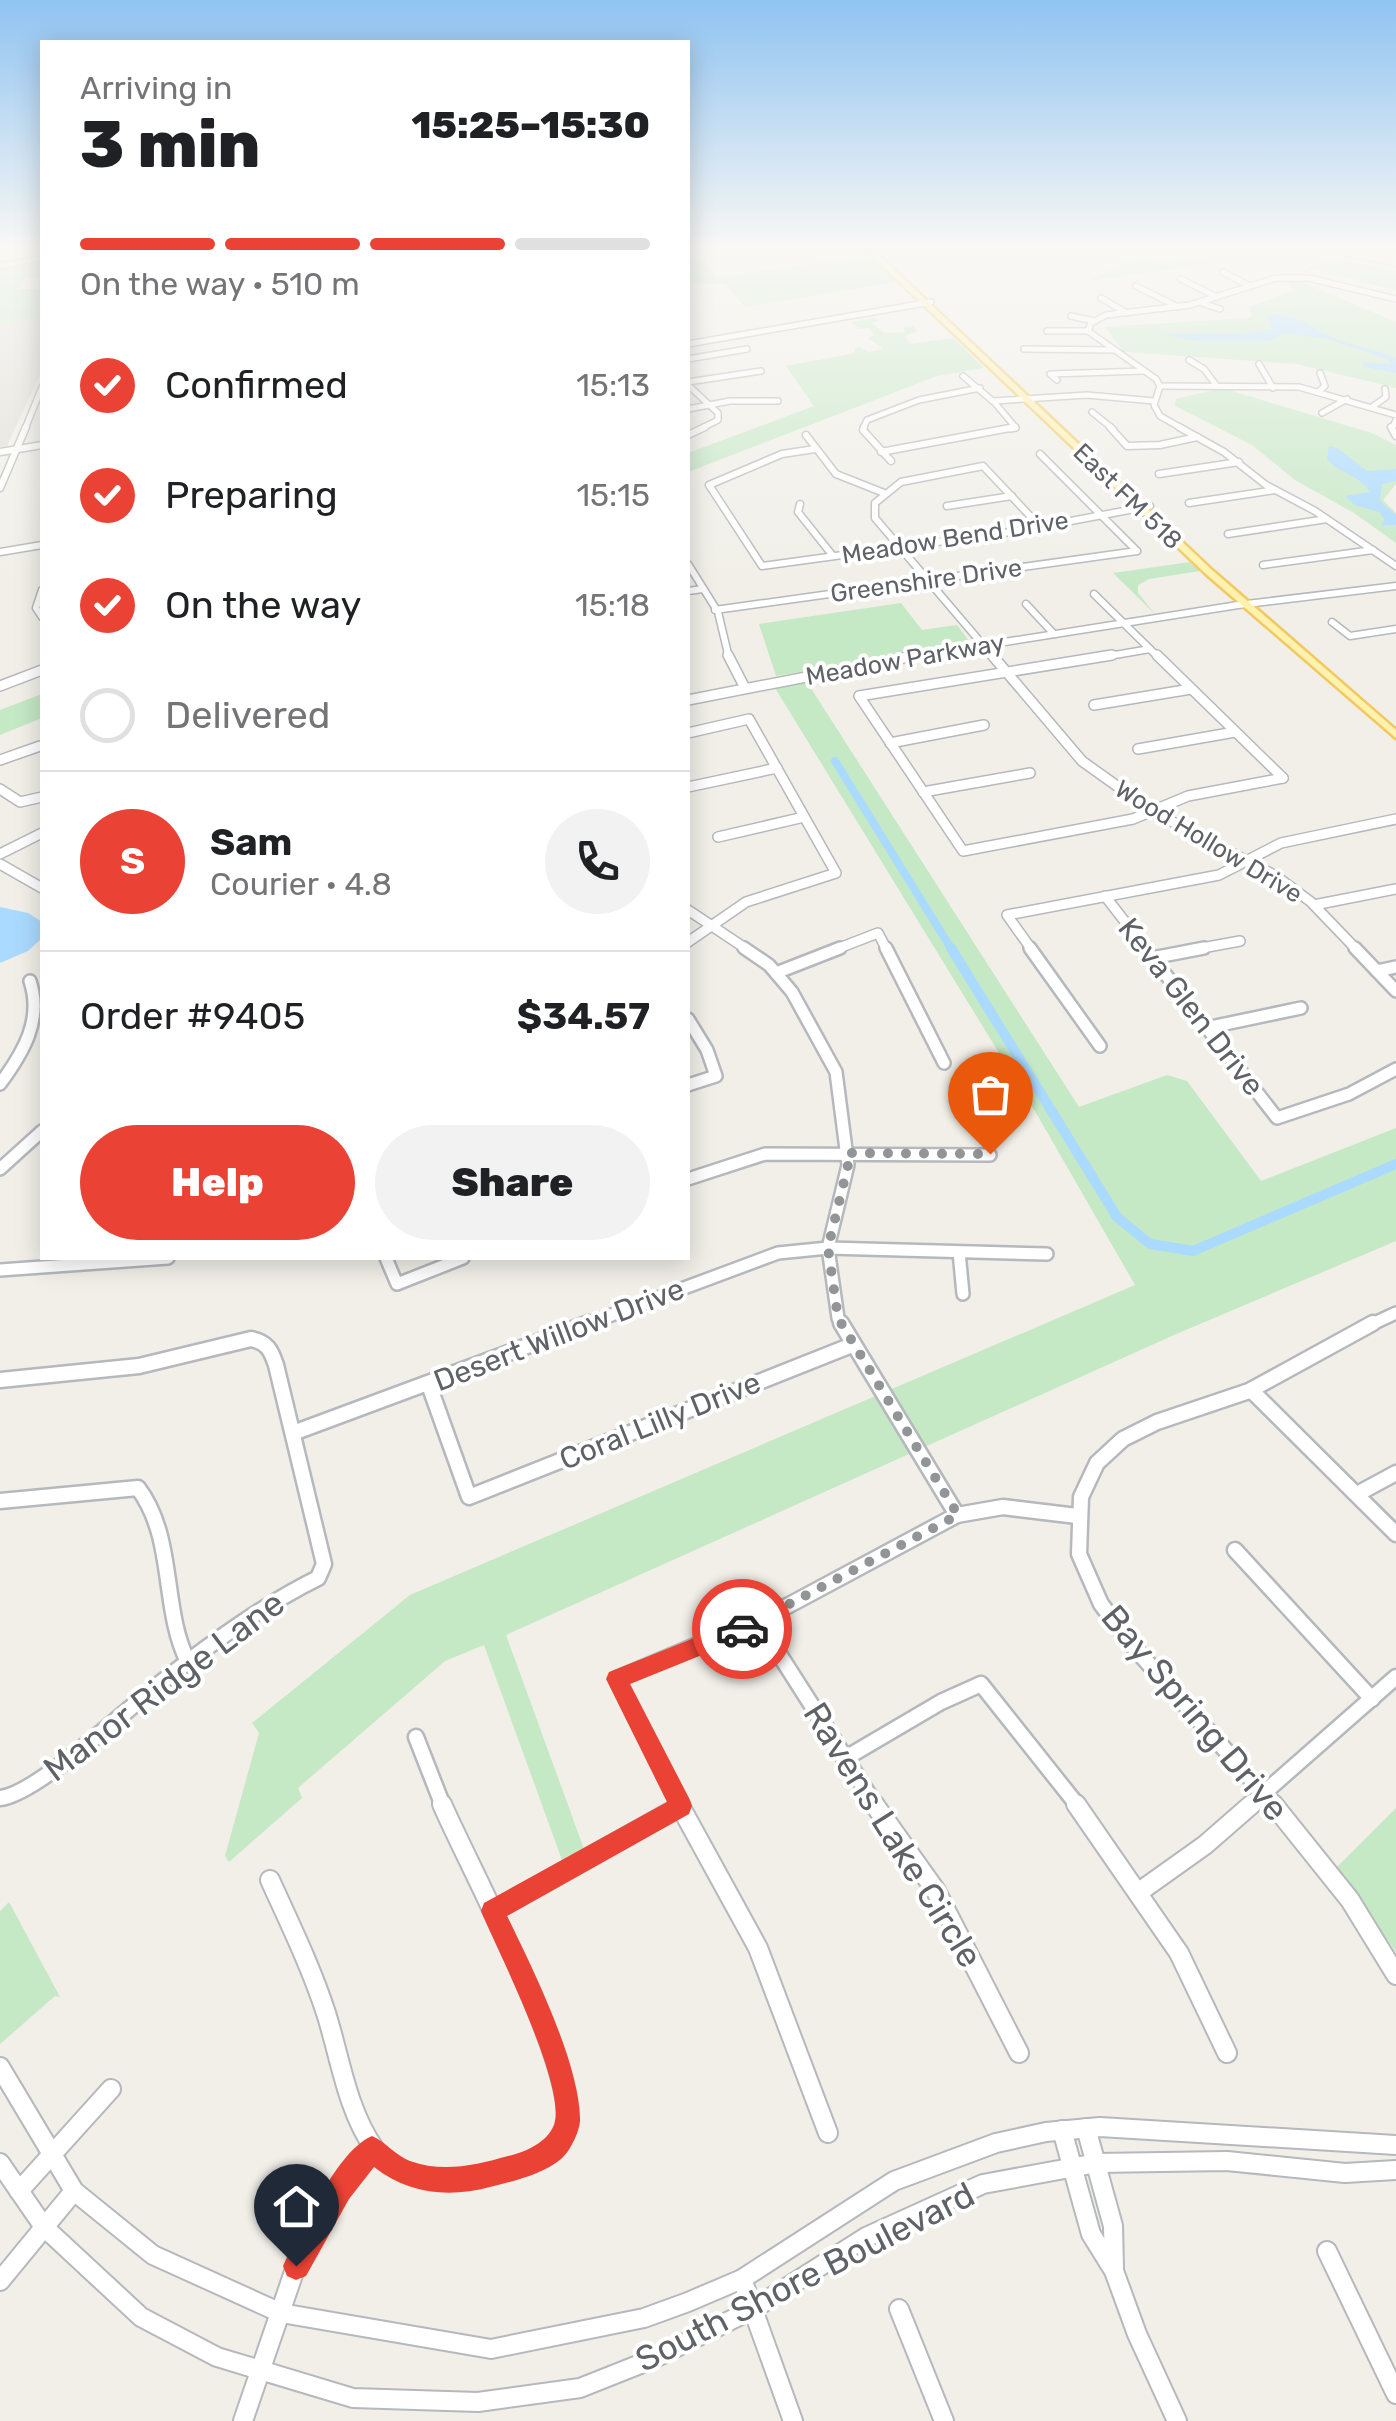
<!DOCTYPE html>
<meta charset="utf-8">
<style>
body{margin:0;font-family:Rubik,sans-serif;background:#f2f2f2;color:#202124;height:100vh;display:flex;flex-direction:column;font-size:38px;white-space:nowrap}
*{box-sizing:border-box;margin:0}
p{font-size:32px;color:#757577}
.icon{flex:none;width:55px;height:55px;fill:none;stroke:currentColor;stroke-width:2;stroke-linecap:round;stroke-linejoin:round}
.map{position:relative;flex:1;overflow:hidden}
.sheet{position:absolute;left:40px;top:40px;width:650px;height:1220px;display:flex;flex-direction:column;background:#fff;border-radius:0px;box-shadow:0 5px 25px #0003}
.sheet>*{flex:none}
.pin{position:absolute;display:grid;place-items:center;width:85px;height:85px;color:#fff;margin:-102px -42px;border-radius:50% 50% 50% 0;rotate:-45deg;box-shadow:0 0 10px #0007}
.pin .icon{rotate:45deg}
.courier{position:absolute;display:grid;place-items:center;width:100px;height:100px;margin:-50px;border:8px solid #ea4335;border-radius:50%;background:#fff;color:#222;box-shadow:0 2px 12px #0007}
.head em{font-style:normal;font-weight:800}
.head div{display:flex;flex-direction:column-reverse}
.head{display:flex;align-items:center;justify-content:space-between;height:170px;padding:0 40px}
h1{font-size:65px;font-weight:800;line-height:75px}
.bar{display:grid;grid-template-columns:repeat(4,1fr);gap:15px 10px;align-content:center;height:120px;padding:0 40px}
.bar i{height:12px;border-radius:8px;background:#e0e0e0}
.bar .selected{background:#ea4335}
.bar p{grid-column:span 4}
.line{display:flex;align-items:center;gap:25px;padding:0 40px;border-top:2px solid #e0e0e0}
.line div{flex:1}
.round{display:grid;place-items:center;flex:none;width:105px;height:105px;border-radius:52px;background:#f2f2f2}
ol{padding:0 40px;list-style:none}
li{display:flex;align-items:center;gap:30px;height:110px}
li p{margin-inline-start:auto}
li .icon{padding:10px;border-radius:50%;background:#ea4335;color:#fff;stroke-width:4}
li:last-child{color:#757577}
li i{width:55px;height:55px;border:5px solid #e0e0e0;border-radius:50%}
.button{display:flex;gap:20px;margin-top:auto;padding:20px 40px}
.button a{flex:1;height:115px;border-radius:60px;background:#ea4335;color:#fff;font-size:40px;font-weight:800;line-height:115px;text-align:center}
.button a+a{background:#f2f2f2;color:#202124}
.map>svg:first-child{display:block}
.education{fill:#e1ded6}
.green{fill:#c5e8c5}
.water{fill:#aadaff}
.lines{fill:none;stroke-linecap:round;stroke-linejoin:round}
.stream{stroke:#aadaff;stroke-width:2.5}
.canal-far1{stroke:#aadaff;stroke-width:8}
.canal{stroke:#aadaff;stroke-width:10}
.minor-far5-casing{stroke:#b5b8bc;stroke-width:8}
.minor-far4-casing{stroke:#b5b8bc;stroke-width:9}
.minor-far3-casing{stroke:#b5b8bc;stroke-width:12}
.minor-far2-casing{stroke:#b5b8bc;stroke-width:16}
.minor-far1-casing{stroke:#b5b8bc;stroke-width:19}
.minor-casing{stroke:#b5b8bc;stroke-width:22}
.major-casing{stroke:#f2c960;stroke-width:5}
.minor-far5{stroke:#fff;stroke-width:5}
.minor-far4{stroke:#fff;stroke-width:6}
.minor-far3{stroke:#fff;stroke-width:9}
.minor-far2{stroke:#fff;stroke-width:11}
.minor-far1{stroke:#fff;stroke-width:14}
.minor{stroke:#fff;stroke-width:18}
.major{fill:#fff2af;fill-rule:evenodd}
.route{fill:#ea4335}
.done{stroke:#929495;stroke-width:10;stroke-dasharray:0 18}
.labels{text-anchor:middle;stroke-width:8;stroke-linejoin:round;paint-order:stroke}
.far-street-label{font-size:25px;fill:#5f6368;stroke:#fff}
.street-label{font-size:30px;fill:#5f6368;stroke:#fff}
.near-street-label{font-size:35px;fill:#5f6368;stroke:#fff}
</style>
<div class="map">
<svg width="1396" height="2421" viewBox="0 0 1396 2421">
<rect width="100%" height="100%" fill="#f1efe8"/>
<!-- education -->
<polygon class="education" points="42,318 42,370 7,446 0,447 0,324"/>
<!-- green -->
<g class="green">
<polygon points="688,249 769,249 704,260 715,276 721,277 868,255 897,282 745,307 725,284 688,283"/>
<polygon points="1193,249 1297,251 1089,281 1137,255 1171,262"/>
<polygon points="42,261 42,277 25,278 19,289 42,289 42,318 0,324 0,269"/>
<polygon points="1322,261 1350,261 1396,270 1396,291 1312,269 1304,283 1396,322 1396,388 1297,364 1124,352 1105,327 1247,318 1252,316 1249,307 1294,290 1285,280 1303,276 1305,268"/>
<polygon points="875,318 879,321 871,323 885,333 905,332 903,327 913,326 917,331 905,336 910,344 953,338 984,368 937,376 688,472 688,453 814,406 786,366 855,353 855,348 860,347 868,352 884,349 868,338 874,335 869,328 859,329 851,322"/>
<polygon points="1222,388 1372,433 1396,445 1396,484 1383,500 1396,513 1396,543 1354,513 1295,480 1252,445 1175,406 1176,399"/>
<polygon points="1190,562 1200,571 1149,579 1138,585 1138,593 1155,614 1113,573"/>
<polygon points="901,603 922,630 957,625 970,642 776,676 759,624"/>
<polygon points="805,679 1079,1107 1167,1075 1187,1081 1261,1181 1396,1128 1396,1241 1174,1335 506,1635 584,1849 562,1860 484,1645 445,1661 298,1788 302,1798 229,1862 225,1856 259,1733 252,1723 410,1595 1135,1285 1039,1118 775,688"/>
<polygon points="42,694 42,718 0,735 0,710"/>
<polygon points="1396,1808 1396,1952 1336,1868"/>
<polygon points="9,1902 60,1997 55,1996 0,2044 0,1911"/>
</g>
<!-- water -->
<g class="water">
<path d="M1267 315C1293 313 1305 323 1327 335 1348 346 1374 348 1396 358V373L1364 367 1362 362 1392 364 1386 359 1328 339 1285 333 1269 341H1197L1160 334H1242L1272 329Z"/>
<path d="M1329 446 1339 449 1367 471 1396 469V481L1382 484 1380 501 1396 515V525H1381L1385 520 1379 512 1355 505 1345 496 1370 492C1360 475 1339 474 1327 459Z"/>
<polygon points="0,907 28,913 42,922 42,938 28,951 0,963"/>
</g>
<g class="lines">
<!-- stream -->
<g class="stream">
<polyline points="1315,249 1396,267"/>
<polyline points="0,253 37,249"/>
</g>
<!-- canal-far1 -->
<polyline class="canal-far1" points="835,761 952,950"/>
<!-- canal -->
<polyline class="canal" points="951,948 1117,1217 1150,1244 1193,1251 1396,1164"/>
<!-- minor-far5 casing -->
<g class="minor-far5-casing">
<g id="minor-far5">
<polyline points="1223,272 1250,286"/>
<polyline points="1181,279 1217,297"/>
<polyline points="1136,286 1178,307"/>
<polyline points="1101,298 1127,313"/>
<polyline points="1199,302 1220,309"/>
<polyline points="1071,316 1094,321"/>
<polyline points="1047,331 1088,331"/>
<polyline points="688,344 931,302"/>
<polyline points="1024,349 1114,350"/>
<polyline points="688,359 747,349"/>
<polyline points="1189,360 1204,369 1216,385"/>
<polyline points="1259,364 1273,388"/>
<polyline points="963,376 995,403 1016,428 1010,429"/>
<polyline points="1057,380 1050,374 1144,371"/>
<polyline points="688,382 761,371"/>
<polyline points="688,385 718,413 718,420 700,429"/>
<polyline points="1160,386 1299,387 1396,415"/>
<polyline points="1319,391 1325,386 1320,373"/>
<polyline points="993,401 1087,395 1154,401"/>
<polyline points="1372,407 1386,397 1385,389"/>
<polyline points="688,409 730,401 778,401"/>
<polyline points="1092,412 1113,429"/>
<polyline points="1322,413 1347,399"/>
<polyline points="25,429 42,387"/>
<polyline points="863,429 867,420 919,400 980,388"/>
<polyline points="1183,429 1160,416 1154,405 1160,386 1156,379 1088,331 1091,323 1106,315 1190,305 1276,278 1309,278 1396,299"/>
<polyline points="1392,429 1396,420"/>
</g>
</g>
<!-- minor-far4 casing -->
<g class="minor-far4-casing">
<g id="minor-far4">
<polyline points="864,427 863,430 891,461"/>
<polyline points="1110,427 1127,446 1160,445 1197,437"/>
<polyline points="1179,427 1224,452 1266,485 1315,511 1396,566"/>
<polyline points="1391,427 1396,436"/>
<polyline points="688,435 705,427"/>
<polyline points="806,435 836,474 884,493"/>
<polyline points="815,449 782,454 709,485 762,566 1018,531 1150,506"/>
<polyline points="0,452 42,445"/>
<polyline points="881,452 1015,427"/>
<polyline points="1040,454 1137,551"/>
<polyline points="1159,474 1239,462"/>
<polyline points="0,488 26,427"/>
<polyline points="1189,503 1275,490"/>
<polyline points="800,504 798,512 833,556"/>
<polyline points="947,506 1012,496"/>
<polyline points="1228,534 1327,519"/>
<polyline points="0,552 42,545"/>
<polyline points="688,564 718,612 729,658"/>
<polyline points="1263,565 1373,550"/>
<polyline points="42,590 36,608 42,617"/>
<polyline points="688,591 703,589"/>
<polyline points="1094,594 1159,658"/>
<polyline points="1026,604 1054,634"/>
<polyline points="715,610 1137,551"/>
<polyline points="1332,622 1350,636 1396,629"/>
<polyline points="904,658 1238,605 1396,586"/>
<polyline points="994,658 875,518 875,503 901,482 983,466 1031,517 1044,525"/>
<polyline points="1097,658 1150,649"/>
</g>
</g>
<!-- minor-far3 casing -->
<g class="minor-far3-casing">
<g id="minor-far3">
<polyline points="728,655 745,688"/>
<polyline points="992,655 1082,761 1152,811 1276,876 1311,902 1357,950"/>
<polyline points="1112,655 859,696 963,851 1133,819 1188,796 1283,778"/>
<polyline points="1157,655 1283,778"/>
<polyline points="0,686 42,670"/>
<polyline points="688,700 919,655"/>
<polyline points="1094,705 1191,689"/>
<polyline points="688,733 749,719 836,873 746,902 688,942"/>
<polyline points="890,743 984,725"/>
<polyline points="1138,749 1235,732"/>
<polyline points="0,760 40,746"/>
<polyline points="688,787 777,768"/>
<polyline points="0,789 20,802 42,797"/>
<polyline points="923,792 1030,773"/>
<polyline points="718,837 804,817"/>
<polyline points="0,854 42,833"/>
<polyline points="0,864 42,888"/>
<polyline points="1105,896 1147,950"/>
<polyline points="1314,905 1396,889"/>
<polyline points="688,910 748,950"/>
<polyline points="834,950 878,933 887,950"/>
<polyline points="1032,950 1007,915 1219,875 1281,843 1396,819"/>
<polyline points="1191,950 1240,941"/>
</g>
</g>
<!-- minor-far2 casing -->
<g class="minor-far2-casing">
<g id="minor-far2">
<polyline points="744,948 769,965 792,992 836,1072 848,1165 828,1248 838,1318 843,1326"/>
<polyline points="886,948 944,1063"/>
<polyline points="1030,948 1100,1046"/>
<polyline points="1145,948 1277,1118 1349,1094 1396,1069"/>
<polyline points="1355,948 1396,991"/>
<polyline points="1152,958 1204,948"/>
<polyline points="1377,971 1396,967"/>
<polyline points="776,973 840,948"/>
<polyline points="688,1019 707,1050 716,1076 688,1085"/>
<polyline points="1206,1028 1301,1008"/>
<path d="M0 1084C23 1053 43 1020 30 981"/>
<polyline points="0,1169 42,1131"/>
<polyline points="688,1179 765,1154 990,1155"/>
<polyline points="959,1252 963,1294"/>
<polyline points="386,1258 397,1284 463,1258"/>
<polyline points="0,1270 168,1258"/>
<polyline points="582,1326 778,1253 828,1248 1047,1254"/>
<polyline points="1368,1326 1396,1313"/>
</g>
</g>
<!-- minor-far1 casing -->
<g class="minor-far1-casing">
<g id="minor-far1">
<polyline points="841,1323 957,1515"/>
<path d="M0 1380 139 1366 251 1339C267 1342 271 1350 276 1365L324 1564 318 1578C263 1605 211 1643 163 1681 129 1707 36 1795 0 1798"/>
<polyline points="429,1385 469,1497 852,1345"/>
<polyline points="1251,1390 1396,1534"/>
<polyline points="293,1433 589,1323"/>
<polyline points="1359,1493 1396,1473"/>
<path d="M0 1501 138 1488C176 1539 161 1608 188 1662"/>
<polyline points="1235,1550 1372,1699"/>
<polyline points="758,1621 876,1806"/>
<polyline points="416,1737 443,1806"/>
<polyline points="844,1759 941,1702 981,1684 1078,1806"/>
<polyline points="680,1806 617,1679 778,1611 957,1515 1003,1507 1077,1516"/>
<polyline points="1249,1806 1396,1677"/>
<polyline points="1275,1806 1132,1645 1101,1604 1079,1554 1081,1497 1097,1463 1123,1439 1157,1422 1249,1391 1373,1323"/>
</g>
</g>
<!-- minor casing -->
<g class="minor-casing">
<g id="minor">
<polyline points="679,1804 758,1948 828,2133"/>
<polyline points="874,1804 936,1891 1019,2053"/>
<polyline points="1076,1804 1179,1953 1227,2053"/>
<polyline points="1273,1804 1350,1900 1396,1975"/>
<path d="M270 1880C290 1924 311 1967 326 2013 340 2057 347 2110 374 2148 396 2179 436 2183 470 2177 501 2171 548 2166 564 2134 588 2086 466 1861 442 1804"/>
<polyline points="1139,1892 1205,1845 1252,1804"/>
<polyline points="493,1911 681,1806"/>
<polyline points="0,2067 74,2191 153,2255 281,2313 491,2349 644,2318 688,2302 742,2279 894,2181 996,2143 1046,2132 1100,2127 1396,2145"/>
<polyline points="1086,2128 1113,2226 1114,2267"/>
<polyline points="1062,2130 1091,2234 1114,2271 1137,2334 1177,2421"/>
<polyline points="0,2163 44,2227 141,2317 217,2357 353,2398 478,2402 580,2388 653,2359 753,2309 866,2237 983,2184 1097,2163 1227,2161 1345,2173 1396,2170"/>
<polyline points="19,2191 111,2089"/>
<polyline points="1327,2251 1396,2394"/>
<polyline points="742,2279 793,2421"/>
<polyline points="0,2281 74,2191"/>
<polyline points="899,2309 944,2421"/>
<polyline points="243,2421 296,2266 339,2190 372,2149"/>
</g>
</g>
<!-- major casing -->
<g class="major-casing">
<g id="major">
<polygon points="865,249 872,249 1212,570 1396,730 1396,738 1206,574"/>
<polygon points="42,256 42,260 0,268 0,264"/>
</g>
</g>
<!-- minor-far5 -->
<use href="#minor-far5" class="minor-far5"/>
<!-- minor-far4 -->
<use href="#minor-far4" class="minor-far4"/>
<!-- minor-far3 -->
<use href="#minor-far3" class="minor-far3"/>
<!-- minor-far2 -->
<use href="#minor-far2" class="minor-far2"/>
<!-- minor-far1 -->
<use href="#minor-far1" class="minor-far1"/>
<!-- minor -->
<use href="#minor" class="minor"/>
<!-- major -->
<use href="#major" class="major"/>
</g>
<!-- sky -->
<linearGradient id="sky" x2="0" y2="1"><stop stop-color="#8fc3f1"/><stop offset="0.42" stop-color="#f9f8f5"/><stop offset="1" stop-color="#f9f8f5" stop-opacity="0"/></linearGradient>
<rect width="1396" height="588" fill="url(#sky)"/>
<!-- route -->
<path class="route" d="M742 1619 752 1629 749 1636 630 1684 689 1798 692 1806 689 1814 507 1916C532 1967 579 2062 580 2118 581 2129 570 2152 561 2159 542 2175 513 2181 490 2187 449 2198 408 2194 374 2167L349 2199 306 2276 296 2280 287 2276 283 2266 287 2257C305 2225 338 2150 372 2136 386 2142 396 2156 410 2161 443 2173 476 2165 508 2156 526 2152 551 2141 555 2121 563 2079 499 1953 481 1911L484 1903 667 1802 606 1679 609 1672Z"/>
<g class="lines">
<!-- done -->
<polyline class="done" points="742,1629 958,1515 838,1318 828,1248 848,1165 847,1153 990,1154"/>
</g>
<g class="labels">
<!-- far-street labels -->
<g class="far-street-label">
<text transform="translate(1128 496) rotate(44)" y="9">East FM 518</text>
<text transform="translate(955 537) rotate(-9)" y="9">Meadow Bend Drive</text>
<text transform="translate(926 580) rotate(-8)" y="9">Greenshire Drive</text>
<text transform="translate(905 659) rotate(-10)" y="9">Meadow Parkway</text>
<text transform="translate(1209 841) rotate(31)" y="9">Wood Hollow Drive</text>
</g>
<!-- street labels -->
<g class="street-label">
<text transform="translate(1191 1007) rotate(52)" y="10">Keva Glen Drive</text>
<text transform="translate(559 1335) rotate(-21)" y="10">Desert Willow Drive</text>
<text transform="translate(660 1421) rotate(-22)" y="10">Coral Lilly Drive</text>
</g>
<!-- near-street labels -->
<g class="near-street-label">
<text transform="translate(164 1686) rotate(-37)" y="12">Manor Ridge Lane</text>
<text transform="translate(1195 1713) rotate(50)" y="12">Bay Spring Drive</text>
<text transform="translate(893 1835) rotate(58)" y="12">Ravens Lake Circle</text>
<text transform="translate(805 2277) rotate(-27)" y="12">South Shore Boulevard</text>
</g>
</g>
</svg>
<div class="pin" style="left:990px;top:1154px;background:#ea580c"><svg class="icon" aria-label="bag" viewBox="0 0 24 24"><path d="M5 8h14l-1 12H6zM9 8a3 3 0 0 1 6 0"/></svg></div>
<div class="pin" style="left:296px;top:2266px;background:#1f2937"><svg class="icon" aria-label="home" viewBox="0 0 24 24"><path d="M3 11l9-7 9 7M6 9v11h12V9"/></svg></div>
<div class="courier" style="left:742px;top:1629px"><svg class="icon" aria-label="car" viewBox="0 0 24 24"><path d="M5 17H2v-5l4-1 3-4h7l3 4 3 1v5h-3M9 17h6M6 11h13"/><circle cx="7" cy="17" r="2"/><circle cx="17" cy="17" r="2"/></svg></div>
<section class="sheet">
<div class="head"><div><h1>3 min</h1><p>Arriving in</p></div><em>15:25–15:30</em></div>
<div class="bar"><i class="selected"></i><i class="selected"></i><i class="selected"></i><i></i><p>On the way · 510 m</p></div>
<ol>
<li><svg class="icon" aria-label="check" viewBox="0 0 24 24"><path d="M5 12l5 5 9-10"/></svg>Confirmed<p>15:13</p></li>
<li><svg class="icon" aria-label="check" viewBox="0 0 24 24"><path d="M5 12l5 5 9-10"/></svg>Preparing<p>15:15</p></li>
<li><svg class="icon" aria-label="check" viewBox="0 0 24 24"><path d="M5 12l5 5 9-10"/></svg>On the way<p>15:18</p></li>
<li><i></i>Delivered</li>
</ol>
<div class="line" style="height:180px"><b class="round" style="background:#ea4335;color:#fff">S</b><div><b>Sam</b><p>Courier · 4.8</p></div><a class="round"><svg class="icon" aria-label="phone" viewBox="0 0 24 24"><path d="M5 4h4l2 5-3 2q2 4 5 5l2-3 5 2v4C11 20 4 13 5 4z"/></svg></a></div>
<div class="line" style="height:130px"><div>Order #9405</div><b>$34.57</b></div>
<div class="button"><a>Help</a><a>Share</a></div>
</section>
</div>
